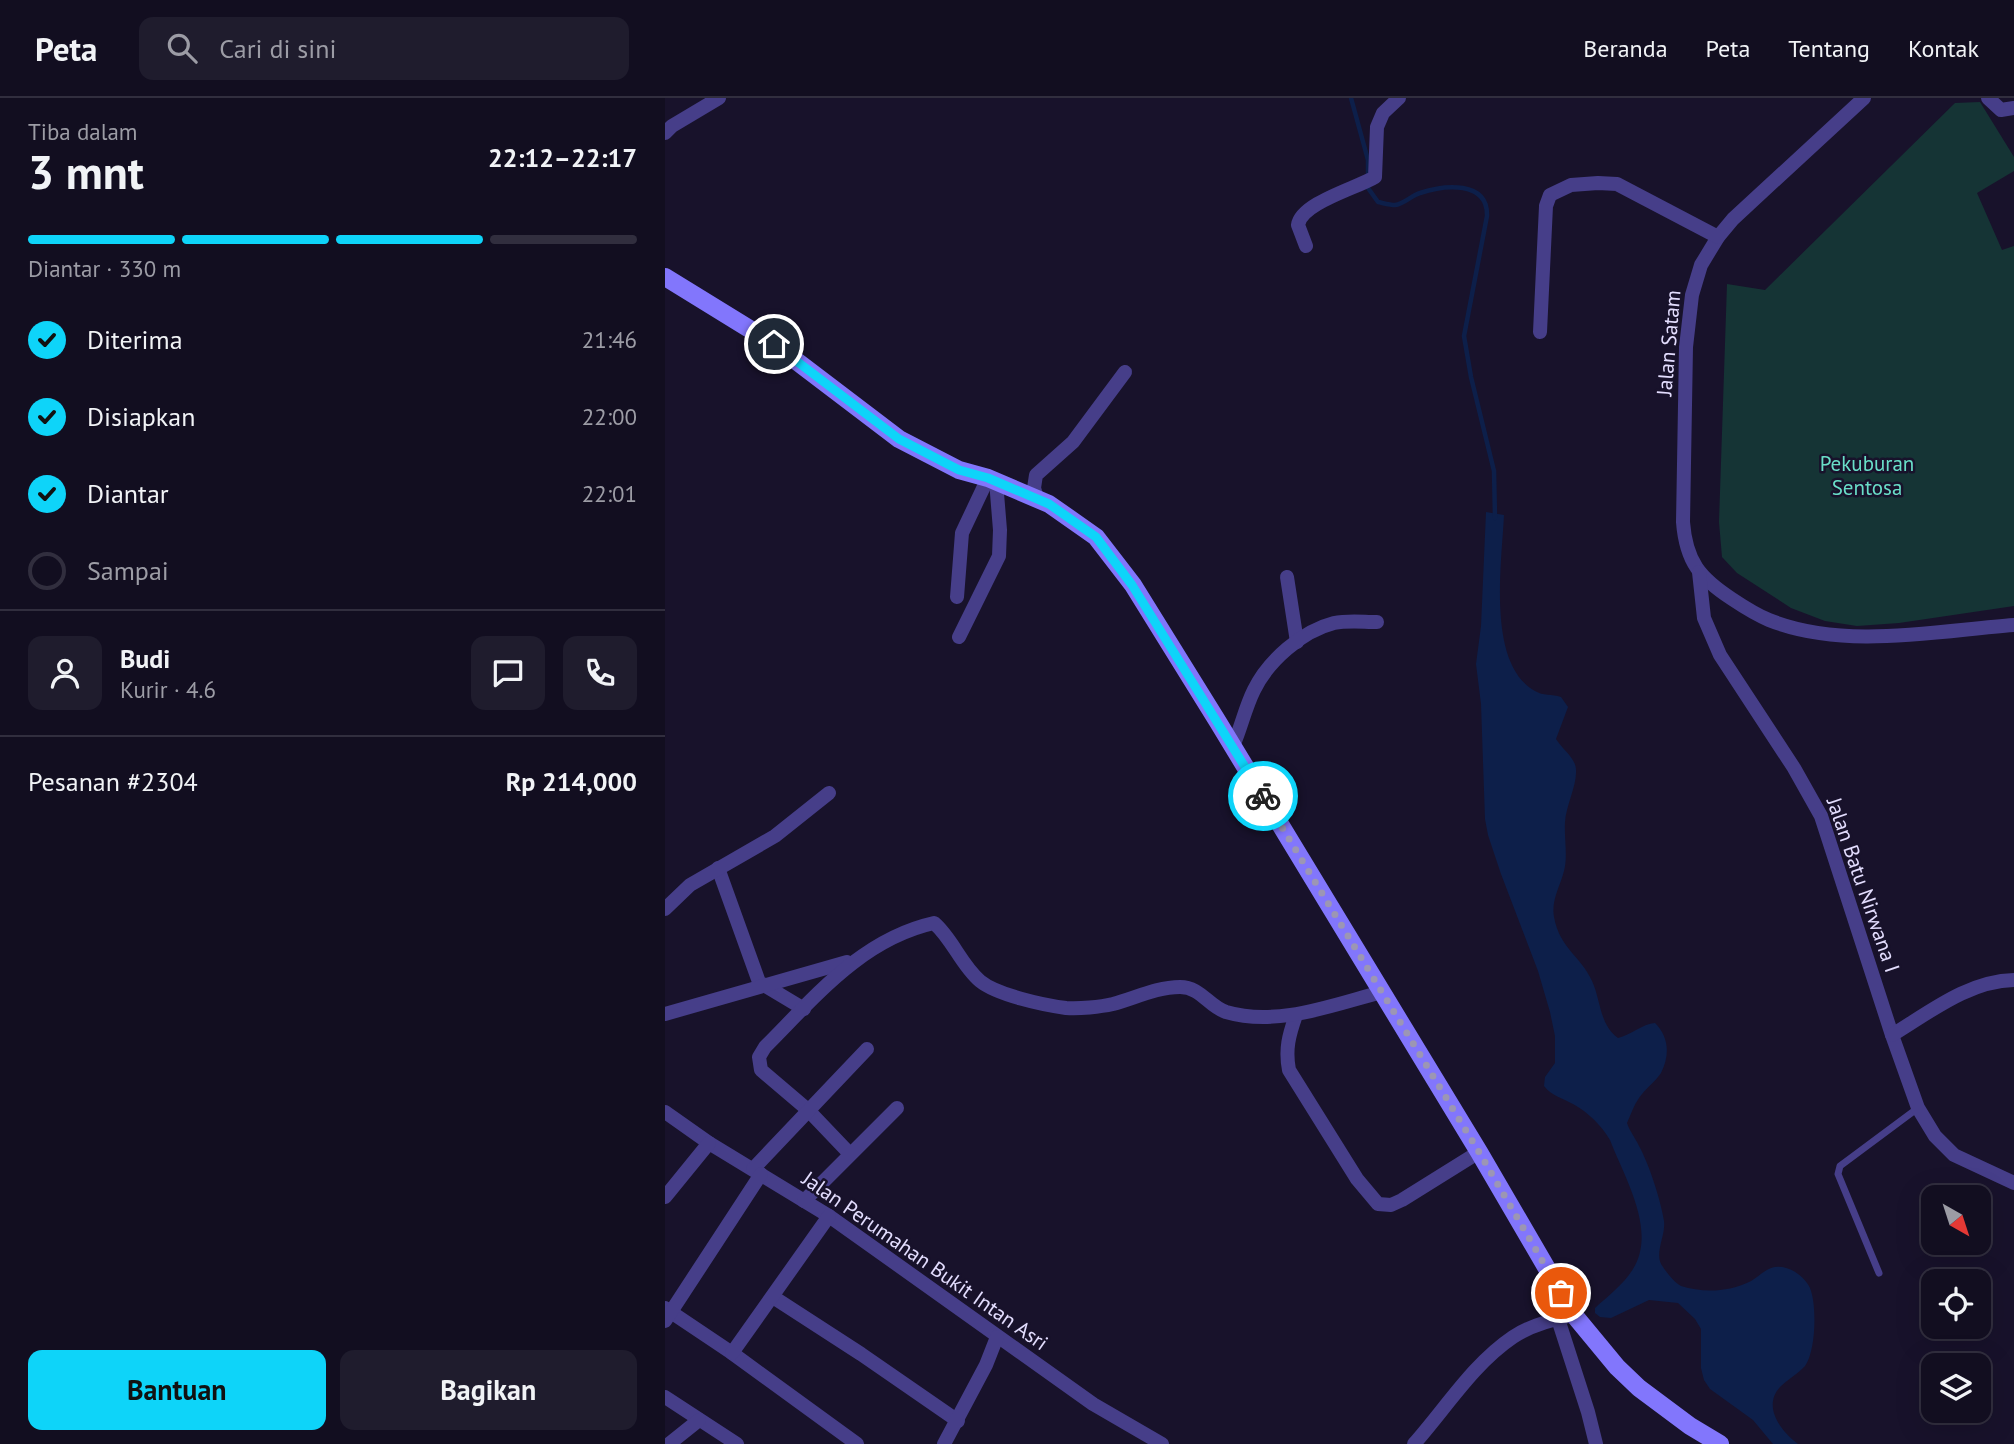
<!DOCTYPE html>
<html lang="id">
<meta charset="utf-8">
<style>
body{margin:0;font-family:"PT Sans",sans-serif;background:#1f1c2d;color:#f1f3f6;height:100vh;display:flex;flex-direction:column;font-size:26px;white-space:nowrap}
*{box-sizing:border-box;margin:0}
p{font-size:23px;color:#9c9ca5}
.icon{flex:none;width:38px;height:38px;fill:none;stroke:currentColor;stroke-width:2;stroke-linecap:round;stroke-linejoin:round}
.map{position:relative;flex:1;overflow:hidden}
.panel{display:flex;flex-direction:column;background:#120e20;width:665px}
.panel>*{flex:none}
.needle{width:46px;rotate:141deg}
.fabs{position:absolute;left:1256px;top:1087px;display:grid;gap:14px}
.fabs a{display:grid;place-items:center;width:70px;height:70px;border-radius:14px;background:#120e20;box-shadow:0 7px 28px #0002,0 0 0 2px #312e3e;font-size:35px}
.pin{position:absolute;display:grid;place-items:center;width:60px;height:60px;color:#fff;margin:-30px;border:4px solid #fff;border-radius:50%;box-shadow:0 2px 7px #0007}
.courier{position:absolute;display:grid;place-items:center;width:70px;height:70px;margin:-35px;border:5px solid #0ed4f9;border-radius:50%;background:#fff;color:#222;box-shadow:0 2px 9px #0007}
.head em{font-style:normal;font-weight:700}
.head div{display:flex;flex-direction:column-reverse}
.head{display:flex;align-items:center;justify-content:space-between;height:119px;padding:0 28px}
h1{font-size:46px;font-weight:700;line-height:52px}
.bar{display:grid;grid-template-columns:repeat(4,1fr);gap:10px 7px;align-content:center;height:84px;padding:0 28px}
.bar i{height:9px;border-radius:5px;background:#312e3e}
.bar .selected{background:#0ed4f9}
.bar p{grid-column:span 4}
.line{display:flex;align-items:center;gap:18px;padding:0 28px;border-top:2px solid #312e3e}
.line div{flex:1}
.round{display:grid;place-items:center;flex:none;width:74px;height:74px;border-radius:14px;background:#1f1c2d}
ol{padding:0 28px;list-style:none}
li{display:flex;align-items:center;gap:21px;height:77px}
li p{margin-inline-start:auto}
li .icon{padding:7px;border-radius:50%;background:#0ed4f9;color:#111;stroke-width:4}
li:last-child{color:#9c9ca5}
li i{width:38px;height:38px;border:4px solid #312e3e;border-radius:50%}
.cta{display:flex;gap:14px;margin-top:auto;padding:14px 28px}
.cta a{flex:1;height:80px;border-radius:14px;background:#0ed4f9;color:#111;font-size:28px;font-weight:700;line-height:80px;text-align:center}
.cta a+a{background:#1f1c2d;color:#f1f3f6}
header{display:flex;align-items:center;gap:42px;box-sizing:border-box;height:98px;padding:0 35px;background:#120e20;border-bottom:2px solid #312e3e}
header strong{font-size:33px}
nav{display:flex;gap:38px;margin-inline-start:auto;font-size:24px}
.search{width:490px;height:63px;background:#1f1c2d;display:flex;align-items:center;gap:18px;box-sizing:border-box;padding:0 24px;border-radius:14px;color:#9c9ca5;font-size:26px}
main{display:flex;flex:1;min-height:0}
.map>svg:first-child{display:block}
.green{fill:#153435}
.water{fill:#0d1f4a}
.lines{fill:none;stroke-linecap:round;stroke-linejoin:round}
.stream{stroke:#0d1f4a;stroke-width:4.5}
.lane{stroke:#463e89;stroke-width:7}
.street{stroke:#463e89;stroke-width:14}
.secondary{stroke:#8276fc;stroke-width:18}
.done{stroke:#9c96b4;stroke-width:7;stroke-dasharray:0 12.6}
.route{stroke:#0ed4f9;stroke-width:9}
.labels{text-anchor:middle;stroke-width:5;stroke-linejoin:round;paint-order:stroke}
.street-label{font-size:21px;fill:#e3ddfe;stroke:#18122b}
.park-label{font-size:21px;fill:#69dec8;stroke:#18122b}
</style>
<header>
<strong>Peta</strong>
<div class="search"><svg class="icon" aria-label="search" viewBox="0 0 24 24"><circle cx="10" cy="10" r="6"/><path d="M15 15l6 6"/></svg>Cari di sini</div>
<nav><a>Beranda</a><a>Peta</a><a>Tentang</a><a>Kontak</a></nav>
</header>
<main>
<section class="panel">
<div class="head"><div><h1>3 mnt</h1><p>Tiba dalam</p></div><em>22:12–22:17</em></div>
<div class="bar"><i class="selected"></i><i class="selected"></i><i class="selected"></i><i></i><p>Diantar · 330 m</p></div>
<ol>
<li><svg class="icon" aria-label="check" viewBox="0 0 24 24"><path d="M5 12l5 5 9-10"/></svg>Diterima<p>21:46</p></li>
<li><svg class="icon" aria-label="check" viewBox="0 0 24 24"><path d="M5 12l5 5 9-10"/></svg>Disiapkan<p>22:00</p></li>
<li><svg class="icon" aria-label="check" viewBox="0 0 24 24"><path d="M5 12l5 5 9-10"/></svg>Diantar<p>22:01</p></li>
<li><i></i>Sampai</li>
</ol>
<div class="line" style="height:126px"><a class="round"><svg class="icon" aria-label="person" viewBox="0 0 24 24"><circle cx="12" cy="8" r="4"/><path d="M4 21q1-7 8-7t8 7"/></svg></a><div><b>Budi</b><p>Kurir · 4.6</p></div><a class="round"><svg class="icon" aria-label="chat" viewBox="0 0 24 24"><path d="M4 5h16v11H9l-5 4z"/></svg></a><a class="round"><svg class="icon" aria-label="phone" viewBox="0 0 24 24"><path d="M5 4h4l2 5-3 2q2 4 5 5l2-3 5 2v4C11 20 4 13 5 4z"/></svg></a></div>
<div class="line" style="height:91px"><div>Pesanan #2304</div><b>Rp 214,000</b></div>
<div class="cta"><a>Bantuan</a><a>Bagikan</a></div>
</section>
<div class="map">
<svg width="1349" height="1346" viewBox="0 0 1349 1346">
<rect width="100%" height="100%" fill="#18122b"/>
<!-- green -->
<polygon class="green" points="1315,4 1349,59 1349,73 1312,95 1337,152 1349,148 1349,508 1234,525 1192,528 1160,523 1126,510 1072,475 1057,459 1054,424 1062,186 1100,192 1290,5"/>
<!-- water -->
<path class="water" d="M821 414 839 417C837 463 821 566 870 593 878 598 887 596 896 599L903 609 891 641C897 651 911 660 911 672 912 687 901 708 900 724 899 740 903 758 899 773 895 789 886 802 889 819 895 851 916 858 927 883 936 902 934 926 953 940 966 937 977 926 990 925 1004 939 1005 957 996 975 990 984 980 991 974 1000 969 1007 966 1016 962 1025 965 1034 970 1039 974 1048 984 1066 996 1103 999 1123 1001 1138 988 1157 998 1169 1002 1175 1010 1185 1016 1188 1038 1195 1063 1194 1084 1184 1091 1181 1098 1173 1106 1170 1121 1165 1139 1177 1145 1190 1152 1207 1151 1253 1140 1268 1133 1276 1123 1281 1115 1289 1097 1309 1116 1333 1133 1346H1108L1088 1322 1045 1291 1039 1282 1036 1270V1231L1030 1221 1013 1205 984 1202 946 1220 935 1219 930 1215V1210C943 1198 959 1186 968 1171 992 1132 960 1081 945 1042 936 1027 924 1015 908 1006 897 1000 887 998 879 988L880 979 890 965V938L885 914 873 873 836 776 823 737 820 721 816 606 811 566 816 528Z"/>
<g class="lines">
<!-- stream -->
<path class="stream" d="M686 0 703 62V90L713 104C718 105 725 107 730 107 739 106 747 97 755 95 779 87 823 82 822 118L799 238 806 279 829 373 830 420"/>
<!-- lane -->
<polyline class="lane" points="1214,1175 1173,1076 1175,1068 1253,1010"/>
<!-- street -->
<g class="street">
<path d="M1199 0 1068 121 1053 139 1036 167 1027 197 1021 249 1018 424C1021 464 1035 480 1067 501 1079 509 1092 517 1104 522 1179 552 1271 533 1349 527"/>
<polyline points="1323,0 1336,12 1349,10"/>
<polyline points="0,35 7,28 54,0"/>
<path d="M641 148 633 127C636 105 692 90 710 79L712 29 718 15 734 0"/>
<polyline points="875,234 881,108 885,97 906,87 933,85 952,86 1053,139"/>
<polyline points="372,400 369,390 371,377 408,344 460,274"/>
<polyline points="1034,474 1039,520 1055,557 1129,670 1156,718 1227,937 1253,1010 1270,1038 1289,1057 1349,1085"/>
<polyline points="622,479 632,544"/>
<polyline points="292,499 297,435 323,380"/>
<polyline points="294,539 334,458 335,432 331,383"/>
<path d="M568 648C576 630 580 610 589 592 603 563 637 533 669 525 683 522 698 524 712 524"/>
<polyline points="53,770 94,884 139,911"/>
<polyline points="0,811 25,787 110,738 164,695"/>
<polyline points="0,916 182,864"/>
<path d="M631 917C624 937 620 951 624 972L692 1081 713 1106 726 1107 737 1102 814 1054"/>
<path d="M1227 937C1265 914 1303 883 1349 882"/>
<polyline points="0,1014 44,1045 164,1118 428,1306 497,1346"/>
<path d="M185 1056 143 1012 96 972 94 959 100 949C150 899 197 841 269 825 287 840 296 867 315 883 332 897 378 907 401 910 414 911 435 909 448 906 470 900 492 889 515 889 536 889 543 908 561 914 612 929 667 907 717 894"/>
<polyline points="88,1071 202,951"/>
<polyline points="0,1099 44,1045"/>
<polyline points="139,1103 232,1010"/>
<polyline points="108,1199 196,1256 293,1323"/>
<polyline points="0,1210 67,1255 192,1346"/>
<polyline points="893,1221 923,1314 931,1346"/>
<polyline points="0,1223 96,1076"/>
<polyline points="67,1255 164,1118"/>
<polyline points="0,1299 72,1346"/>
<polyline points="4,1346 34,1322"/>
<polyline points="279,1346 321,1267 332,1239"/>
<path d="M749 1346C781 1310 808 1266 848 1239 866 1227 889 1221 909 1217"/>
</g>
<!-- secondary -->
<polyline class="secondary" points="0,179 109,246 234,341 294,372 323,380 384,406 431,439 468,487 553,624 814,1054 909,1217 952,1269 974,1290 1025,1328 1055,1346"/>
</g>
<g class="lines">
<!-- done -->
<polyline class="done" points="598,698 814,1054 896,1195"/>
<!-- route -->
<polyline class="route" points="109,246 234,341 294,372 323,380 384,406 431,439 467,487 598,698"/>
</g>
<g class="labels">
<!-- street labels -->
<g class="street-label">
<text transform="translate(1004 245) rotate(-85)" y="7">Jalan Satam</text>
<text transform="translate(1198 787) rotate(71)" y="7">Jalan Batu Nirwana I</text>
<text transform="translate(260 1163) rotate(35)" y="7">Jalan Perumahan Bukit Intan Asri</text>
</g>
<!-- park labels -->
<g class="park-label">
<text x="1202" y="373">Pekuburan<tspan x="1202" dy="24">Sentosa</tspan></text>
</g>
</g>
</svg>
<div class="fabs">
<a><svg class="needle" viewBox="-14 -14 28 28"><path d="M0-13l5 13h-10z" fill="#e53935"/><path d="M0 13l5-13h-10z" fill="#9c9ca5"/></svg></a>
<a><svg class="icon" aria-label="locate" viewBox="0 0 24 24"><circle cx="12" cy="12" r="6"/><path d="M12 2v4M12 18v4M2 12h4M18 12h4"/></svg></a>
<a><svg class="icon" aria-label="layers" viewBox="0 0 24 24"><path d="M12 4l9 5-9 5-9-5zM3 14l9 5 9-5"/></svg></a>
</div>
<div class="pin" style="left:896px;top:1195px;background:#ea580c"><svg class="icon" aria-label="bag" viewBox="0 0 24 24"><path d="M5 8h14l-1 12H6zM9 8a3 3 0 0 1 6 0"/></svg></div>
<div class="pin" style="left:109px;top:246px;background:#1f2937"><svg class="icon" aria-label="home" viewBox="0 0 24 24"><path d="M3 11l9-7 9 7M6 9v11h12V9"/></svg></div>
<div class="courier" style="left:598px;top:698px"><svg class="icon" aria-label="bike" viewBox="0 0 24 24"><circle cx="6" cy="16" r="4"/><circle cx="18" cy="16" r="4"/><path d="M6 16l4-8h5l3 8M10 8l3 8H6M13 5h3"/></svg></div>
</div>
</main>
